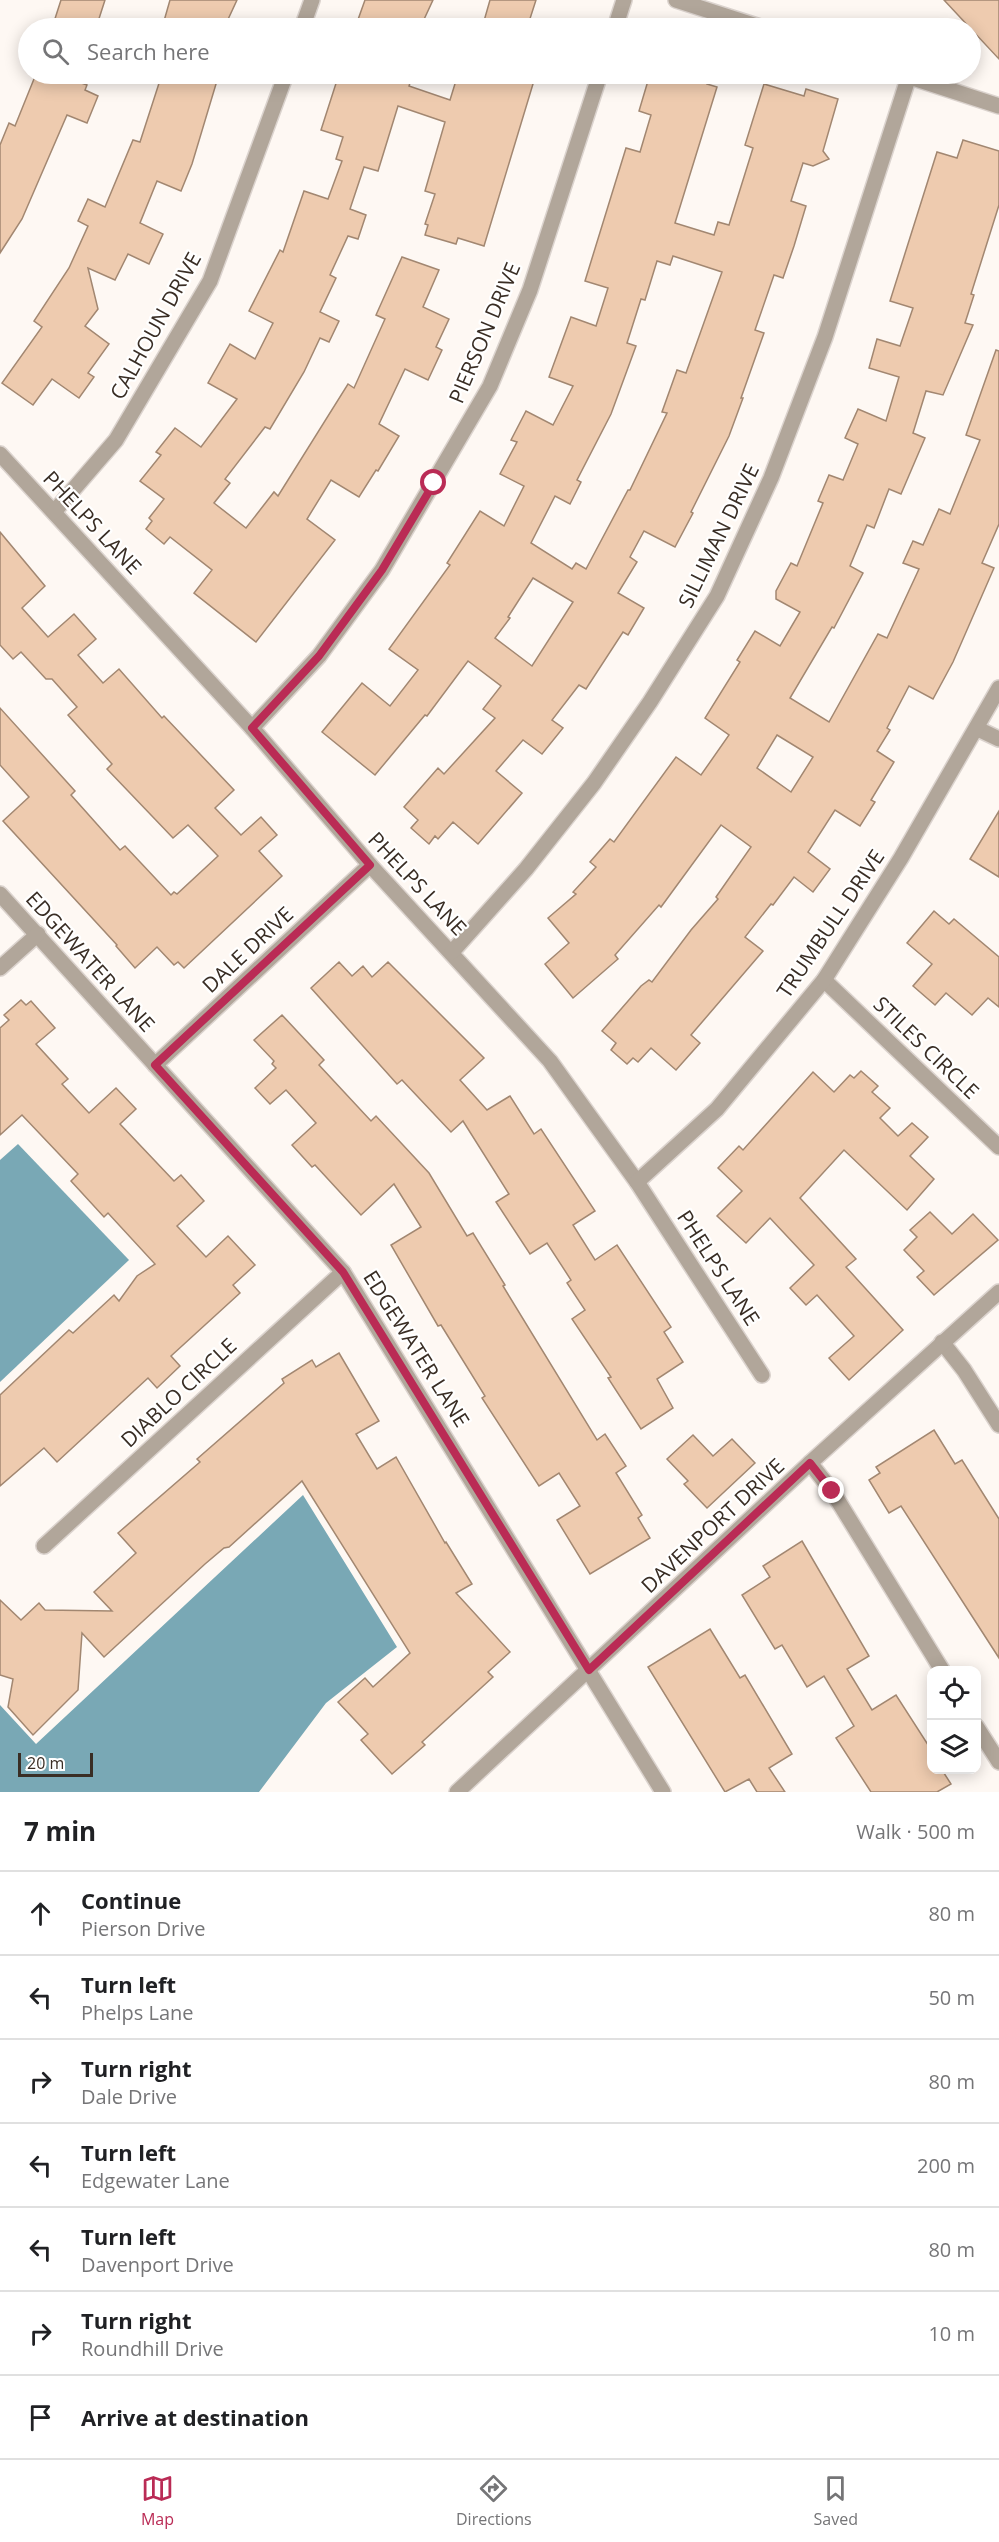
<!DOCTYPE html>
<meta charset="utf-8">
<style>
:root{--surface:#fff;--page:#f6f6f6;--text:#202124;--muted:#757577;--line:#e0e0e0;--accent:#ba2b55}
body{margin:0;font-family:"Open Sans",sans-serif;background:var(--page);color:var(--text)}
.controls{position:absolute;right:18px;bottom:18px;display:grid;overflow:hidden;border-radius:12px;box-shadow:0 3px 15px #0003}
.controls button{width:54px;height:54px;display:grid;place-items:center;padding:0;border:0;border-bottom:2px solid var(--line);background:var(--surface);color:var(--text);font:30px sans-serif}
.scale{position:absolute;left:18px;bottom:15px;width:75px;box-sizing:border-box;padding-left:6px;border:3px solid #392d24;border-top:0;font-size:16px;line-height:21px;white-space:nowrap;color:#392d24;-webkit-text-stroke:4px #fff;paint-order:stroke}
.stop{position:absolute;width:18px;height:18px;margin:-14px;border:4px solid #ba2b55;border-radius:50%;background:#fff}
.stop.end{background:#ba2b55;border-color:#fff;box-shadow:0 2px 6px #0008}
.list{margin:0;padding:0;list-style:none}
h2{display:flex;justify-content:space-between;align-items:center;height:78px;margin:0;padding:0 24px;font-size:26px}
h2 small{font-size:20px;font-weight:400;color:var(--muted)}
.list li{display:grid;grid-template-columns:39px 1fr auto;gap:18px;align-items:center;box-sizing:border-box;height:84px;padding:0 24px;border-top:2px solid var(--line)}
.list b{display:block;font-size:22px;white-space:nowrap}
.list p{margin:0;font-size:20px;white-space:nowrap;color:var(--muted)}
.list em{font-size:20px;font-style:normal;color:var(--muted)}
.icon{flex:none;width:33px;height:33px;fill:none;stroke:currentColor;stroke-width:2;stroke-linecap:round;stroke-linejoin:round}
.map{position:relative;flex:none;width:999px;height:1792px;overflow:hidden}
.search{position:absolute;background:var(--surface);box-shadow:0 3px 15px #0003;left:18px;right:18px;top:18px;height:66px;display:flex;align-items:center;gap:15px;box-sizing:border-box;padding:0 21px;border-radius:33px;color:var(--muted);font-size:22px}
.sheet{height:666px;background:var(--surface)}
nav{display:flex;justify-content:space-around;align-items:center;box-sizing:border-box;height:84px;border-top:2px solid var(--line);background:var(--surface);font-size:16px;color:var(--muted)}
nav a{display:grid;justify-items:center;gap:3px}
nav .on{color:var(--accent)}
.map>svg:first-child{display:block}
</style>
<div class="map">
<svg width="999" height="1792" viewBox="0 0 999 1792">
<rect width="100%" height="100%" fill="#fef8f3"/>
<g fill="#79a8b5">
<polygon points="18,1144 129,1260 0,1382 0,1160"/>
<polygon points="303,1495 397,1647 326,1703 259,1792 0,1792 0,1705 36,1744"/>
</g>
<g fill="#eecbaf" stroke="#a28771" stroke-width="1.5" fill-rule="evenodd">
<polygon points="61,0 105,0 96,28 52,28"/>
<polygon points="170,0 237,0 224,28 162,28"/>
<polygon points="365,0 433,0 420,28 355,28"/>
<polygon points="490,0 536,0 527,28 482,28"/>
<polygon points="944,0 999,0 999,59"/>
<polygon points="36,74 56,74 87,85 85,90 98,96 87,123 67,115 22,219 0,253 0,145 9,123 15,126"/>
<polygon points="162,74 219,74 192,164 181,191 157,181 140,223 163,234 149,264 128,254 115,280 88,268 98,309 85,326 109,344 88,373 94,377 79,398 52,379 33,405 2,383 42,327 34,321 69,268 88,226 78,221 88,199 105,207 133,140 140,142"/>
<polygon points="339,74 413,74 409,86 450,100 458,74 536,74 484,246 458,238 456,244 425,235 428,225 425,224 435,194 425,191 445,122 398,106 378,171 364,167 350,209 366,215 358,239 348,236 330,275 336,278 320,312 339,321 329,342 320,338 304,372 270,429 265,427 225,479 230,483 214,503 246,528 274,492 278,496 348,384 354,388 385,319 376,315 402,257 439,270 423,307 449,319 436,347 442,350 428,380 405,369 379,424 399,436 378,471 376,470 359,497 331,480 307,519 335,540 256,642 194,593 212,570 170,537 164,544 146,529 152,521 149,518 164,499 140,481 161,455 156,452 175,428 201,447 237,399 208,383 230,344 255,359 273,323 249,311 280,250 283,252 304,191 328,199 342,161 336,159 343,137 321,130"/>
<path d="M650,74L664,79L666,74H711L707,84L717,87L675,223L714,235L718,222L729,225L753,148L745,145L764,84L804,96L806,89L838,99L823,151L829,159L813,166L803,163L791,201L806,206L794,246L783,278L774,275L755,330L764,333L741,398H743L729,436L691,512L693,513L675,547L644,531L630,557L637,562L618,593L644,608L628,635L623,632L586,689L579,685L552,720L563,728L542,754L523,740L496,771L522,793L478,844L453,822L438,839L435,836L429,844L411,828L418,820L404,807L438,768L444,774L495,718L483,709L501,686L468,661L427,716L425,715L375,775L322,732L362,683L390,706L418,670L389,649L450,565L447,563L480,511L504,526L524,486L500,474L517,442L511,440L526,411L553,425L573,386L549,377L571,317L596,326L608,288L585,281L626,148L640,152L651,115L639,111ZM673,256L722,272L686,373L677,370L662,412L667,413L630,490H628L586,569L576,563L572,569L531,543L555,496L570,504L581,482L577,480L611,414L636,346L627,343L641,299L645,300L657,261L670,265ZM533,578L573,602L532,666L495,638L510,618L508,617Z"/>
<path d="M963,140L999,151V205L971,294L974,295L965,323L973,325L943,395L926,391L913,433L925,438L901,494L889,489L874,528L867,525L850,566L863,573L834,628L832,627L790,698L829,722L878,634L887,638L919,569L903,563L913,541L923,545L939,509L950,514L980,440L966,435L996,350L999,351V524L982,563L994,568L953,662L933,699L909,686L887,728L890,730L877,751L894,762L871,800L875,802L860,826L835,810L808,852L830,869L813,892L794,877L773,905L771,904L745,937L763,951L691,1035L700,1043L676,1070L651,1048L638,1062L633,1058L627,1064L611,1050L616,1043L602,1031L641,986L649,980L652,982L691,930L718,899L716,897L751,847L721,825L661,907L659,905L615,955L618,959L573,998L545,964L569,943L548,918L576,894L573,892L596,867L590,862L610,839L614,842L676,757L701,775L729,735L705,718L740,662L737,660L755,631L780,646L800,612L776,599V591L791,563L797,566L823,503L818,501L829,475L843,480L858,444L845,438L858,409L886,421L899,377L869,368L877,339L900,346L913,308L890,301L937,152L957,158ZM777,735L813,757L791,792L757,768Z"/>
<polygon points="0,532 45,586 22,608 48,637 74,614 96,639 78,655 103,683 119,669 162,718 164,716 234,790 215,808 241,835 261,817 277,835 259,851 282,876 184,968 178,962 174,965 157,947 135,968 116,946 117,945 3,821 29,797 0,765 0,708 75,791 71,795 120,850 125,846 171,895 174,892 177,894 218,856 188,825 173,838 107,769 112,764 68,715 77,707 52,679 46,679 21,652 13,659 0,645"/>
<polygon points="999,811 999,877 970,859"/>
<polygon points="934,911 949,924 954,919 999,957 999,1007 988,998 972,1015 946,993 935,1005 913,986 932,964 907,943"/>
<polygon points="339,962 352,976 363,966 372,977 388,962 484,1058 460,1080 487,1110 510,1096 534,1134 541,1129 595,1211 573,1225 595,1260 617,1245 671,1327 664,1332 683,1362 657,1379 673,1408 641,1429 608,1378 611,1377 572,1319 585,1310 567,1283 571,1280 547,1243 530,1254 496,1202 509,1194 463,1121 451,1132 402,1080 397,1084 311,988"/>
<polygon points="21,1000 26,1005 31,1001 55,1028 36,1044 68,1079 62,1084 89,1113 116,1088 136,1109 120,1124 174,1181 181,1175 204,1201 177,1226 206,1257 228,1236 255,1265 233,1285 240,1293 171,1356 180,1366 157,1388 148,1378 57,1462 44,1448 0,1486 0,1395 69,1330 73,1333 114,1295 119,1301 137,1276 155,1264 108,1213 104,1217 71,1181 78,1174 22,1115 0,1135 0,1028 9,1020 4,1015"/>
<polygon points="282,1015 324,1060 319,1065 371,1121 376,1116 429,1173 467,1236 473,1233 505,1285 503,1286 597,1440 605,1434 626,1466 616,1473 642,1515 638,1518 650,1538 590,1574 557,1520 580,1506 559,1473 539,1486 482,1398 485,1396 441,1325 438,1326 391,1245 421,1227 394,1184 361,1215 315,1165 312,1167 292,1145 316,1123 286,1090 270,1104 255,1088 276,1068 272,1064 274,1061 254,1040"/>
<polygon points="861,1071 878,1086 872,1092 890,1108 880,1118 898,1136 912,1123 928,1137 910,1156 934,1179 907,1210 844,1150 800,1198 856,1259 846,1267 903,1330 849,1380 829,1358 854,1336 817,1295 806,1305 790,1288 814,1265 770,1218 746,1243 717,1216 742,1191 718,1168 739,1146 743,1150 813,1072 834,1092 850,1075 854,1078"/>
<polygon points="930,1212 952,1234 973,1214 998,1240 934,1295 917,1277 924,1271 904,1250 917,1237 910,1230"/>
<polygon points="339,1353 379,1421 356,1434 377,1469 396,1457 445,1543 446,1542 472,1584 456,1593 510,1652 488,1672 493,1677 422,1742 425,1745 392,1774 361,1740 368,1734 338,1702 365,1678 373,1687 410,1653 302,1481 229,1547 224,1548 205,1564 104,1657 82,1633 78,1690 33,1735 8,1707 13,1679 0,1675 0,1600 21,1620 39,1603 45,1610 112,1611 94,1592 136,1553 118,1533 200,1462 197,1459 284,1383 282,1379 312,1360 316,1367"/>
<polygon points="934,1430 955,1464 962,1460 999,1519 999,1658 901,1506 889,1513 869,1480 880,1473 876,1467"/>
<polygon points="693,1435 713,1456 732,1439 755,1463 707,1508 684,1484 688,1481 667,1459"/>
<polygon points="802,1541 869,1656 847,1669 872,1710 896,1695 932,1751 932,1770 942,1770 951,1784 937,1792 871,1792 836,1738 854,1726 824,1676 807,1687 782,1645 775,1649 742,1595 770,1577 763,1566"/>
<polygon points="710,1629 740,1678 745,1675 792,1754 769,1768 785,1792 757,1792 749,1779 725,1792 648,1667"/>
</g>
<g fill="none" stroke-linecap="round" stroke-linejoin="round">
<g stroke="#dbd3ce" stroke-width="18">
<g id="minor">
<polyline points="676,0 763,28"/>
<polyline points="302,28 312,0"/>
<polyline points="615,28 624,0"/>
<polyline points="901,74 999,106"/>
<polyline points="0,454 252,728 370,865 550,1061 637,1182 762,1375"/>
<polyline points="54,512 116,440 210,281 286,74"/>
<polyline points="252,728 319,656 382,570 490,386 530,290 600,74"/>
<polyline points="978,729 999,739"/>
<polyline points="0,894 343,1272 663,1792"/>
<polyline points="452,952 526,869 594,783 650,702 717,596 771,478 825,337 909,76"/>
<polyline points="0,968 38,934"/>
<polyline points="824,980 999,1147"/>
<polyline points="155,1065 370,865"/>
<polyline points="637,1182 717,1109 824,980 901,858 999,688"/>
<polyline points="942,1342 964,1370 999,1425"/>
<polyline points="810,1463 832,1491 942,1670"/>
<polyline points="44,1546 343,1272"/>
<polyline points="976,1726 999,1762"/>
<polyline points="457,1792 810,1463 999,1292"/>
</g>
</g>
<use href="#minor" stroke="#b1a69a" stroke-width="15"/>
</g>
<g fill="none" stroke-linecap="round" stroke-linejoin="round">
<polyline stroke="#ba2b55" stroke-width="8" points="434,483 382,570 319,656 252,728 370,865 155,1065 343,1272 589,1670 810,1463 832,1491"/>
</g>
<g text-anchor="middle" stroke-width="4.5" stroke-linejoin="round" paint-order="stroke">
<g font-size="21" fill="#392d24" stroke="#fff">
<text transform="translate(156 326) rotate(-61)" y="7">CALHOUN DRIVE</text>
<text transform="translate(485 333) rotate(-67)" y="7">PIERSON DRIVE</text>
<text transform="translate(92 523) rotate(47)" y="7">PHELPS LANE</text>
<text transform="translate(719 536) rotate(-64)" y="7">SILLIMAN DRIVE</text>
<text transform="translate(417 884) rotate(47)" y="7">PHELPS LANE</text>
<text transform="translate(831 924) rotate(-56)" y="7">TRUMBULL DRIVE</text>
<text transform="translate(248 950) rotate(-43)" y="7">DALE DRIVE</text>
<text transform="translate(90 962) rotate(48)" y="7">EDGEWATER LANE</text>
<text transform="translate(926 1048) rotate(44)" y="7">STILES CIRCLE</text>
<text transform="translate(718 1268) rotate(57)" y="7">PHELPS LANE</text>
<text transform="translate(416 1349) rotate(58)" y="7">EDGEWATER LANE</text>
<text transform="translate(179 1393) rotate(-43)" y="7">DIABLO CIRCLE</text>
<text transform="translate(713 1526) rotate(-43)" y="7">DAVENPORT DRIVE</text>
</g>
</g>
</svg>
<div class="controls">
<button><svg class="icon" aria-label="locate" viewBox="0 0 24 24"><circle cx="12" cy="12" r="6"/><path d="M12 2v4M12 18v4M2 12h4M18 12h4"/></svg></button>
<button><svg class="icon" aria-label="layers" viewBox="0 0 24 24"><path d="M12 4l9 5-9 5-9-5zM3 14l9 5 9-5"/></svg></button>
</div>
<div class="scale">20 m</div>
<div class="stop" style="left:434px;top:483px"></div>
<div class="stop end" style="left:832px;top:1491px"></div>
<div class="search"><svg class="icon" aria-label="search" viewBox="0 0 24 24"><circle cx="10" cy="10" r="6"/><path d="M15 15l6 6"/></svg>Search here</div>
</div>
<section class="sheet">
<h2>7 min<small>Walk · 500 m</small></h2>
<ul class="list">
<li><svg class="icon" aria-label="ahead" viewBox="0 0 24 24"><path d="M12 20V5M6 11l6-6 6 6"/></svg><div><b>Continue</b><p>Pierson Drive</p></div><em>80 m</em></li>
<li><svg class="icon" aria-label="left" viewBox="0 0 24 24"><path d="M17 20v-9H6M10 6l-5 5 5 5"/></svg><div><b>Turn left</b><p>Phelps Lane</p></div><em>50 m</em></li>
<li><svg class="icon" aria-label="right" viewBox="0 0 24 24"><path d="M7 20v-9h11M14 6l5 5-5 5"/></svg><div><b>Turn right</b><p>Dale Drive</p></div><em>80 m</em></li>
<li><svg class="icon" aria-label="left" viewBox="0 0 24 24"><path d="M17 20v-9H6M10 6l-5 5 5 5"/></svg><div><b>Turn left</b><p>Edgewater Lane</p></div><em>200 m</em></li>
<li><svg class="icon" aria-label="left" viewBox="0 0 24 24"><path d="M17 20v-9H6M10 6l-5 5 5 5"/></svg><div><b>Turn left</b><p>Davenport Drive</p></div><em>80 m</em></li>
<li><svg class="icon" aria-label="right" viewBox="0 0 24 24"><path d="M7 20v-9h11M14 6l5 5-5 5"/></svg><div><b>Turn right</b><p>Roundhill Drive</p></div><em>10 m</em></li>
<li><svg class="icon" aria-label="arrive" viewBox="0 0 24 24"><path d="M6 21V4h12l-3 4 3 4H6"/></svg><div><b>Arrive at destination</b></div></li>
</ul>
</section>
<nav>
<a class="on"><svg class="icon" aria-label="map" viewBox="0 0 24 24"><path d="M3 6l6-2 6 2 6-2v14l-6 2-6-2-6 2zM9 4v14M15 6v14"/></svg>Map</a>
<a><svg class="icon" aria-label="directions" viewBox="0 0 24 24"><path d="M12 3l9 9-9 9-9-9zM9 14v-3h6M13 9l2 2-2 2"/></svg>Directions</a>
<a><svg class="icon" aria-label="saved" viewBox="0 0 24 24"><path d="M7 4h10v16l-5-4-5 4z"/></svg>Saved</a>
</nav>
